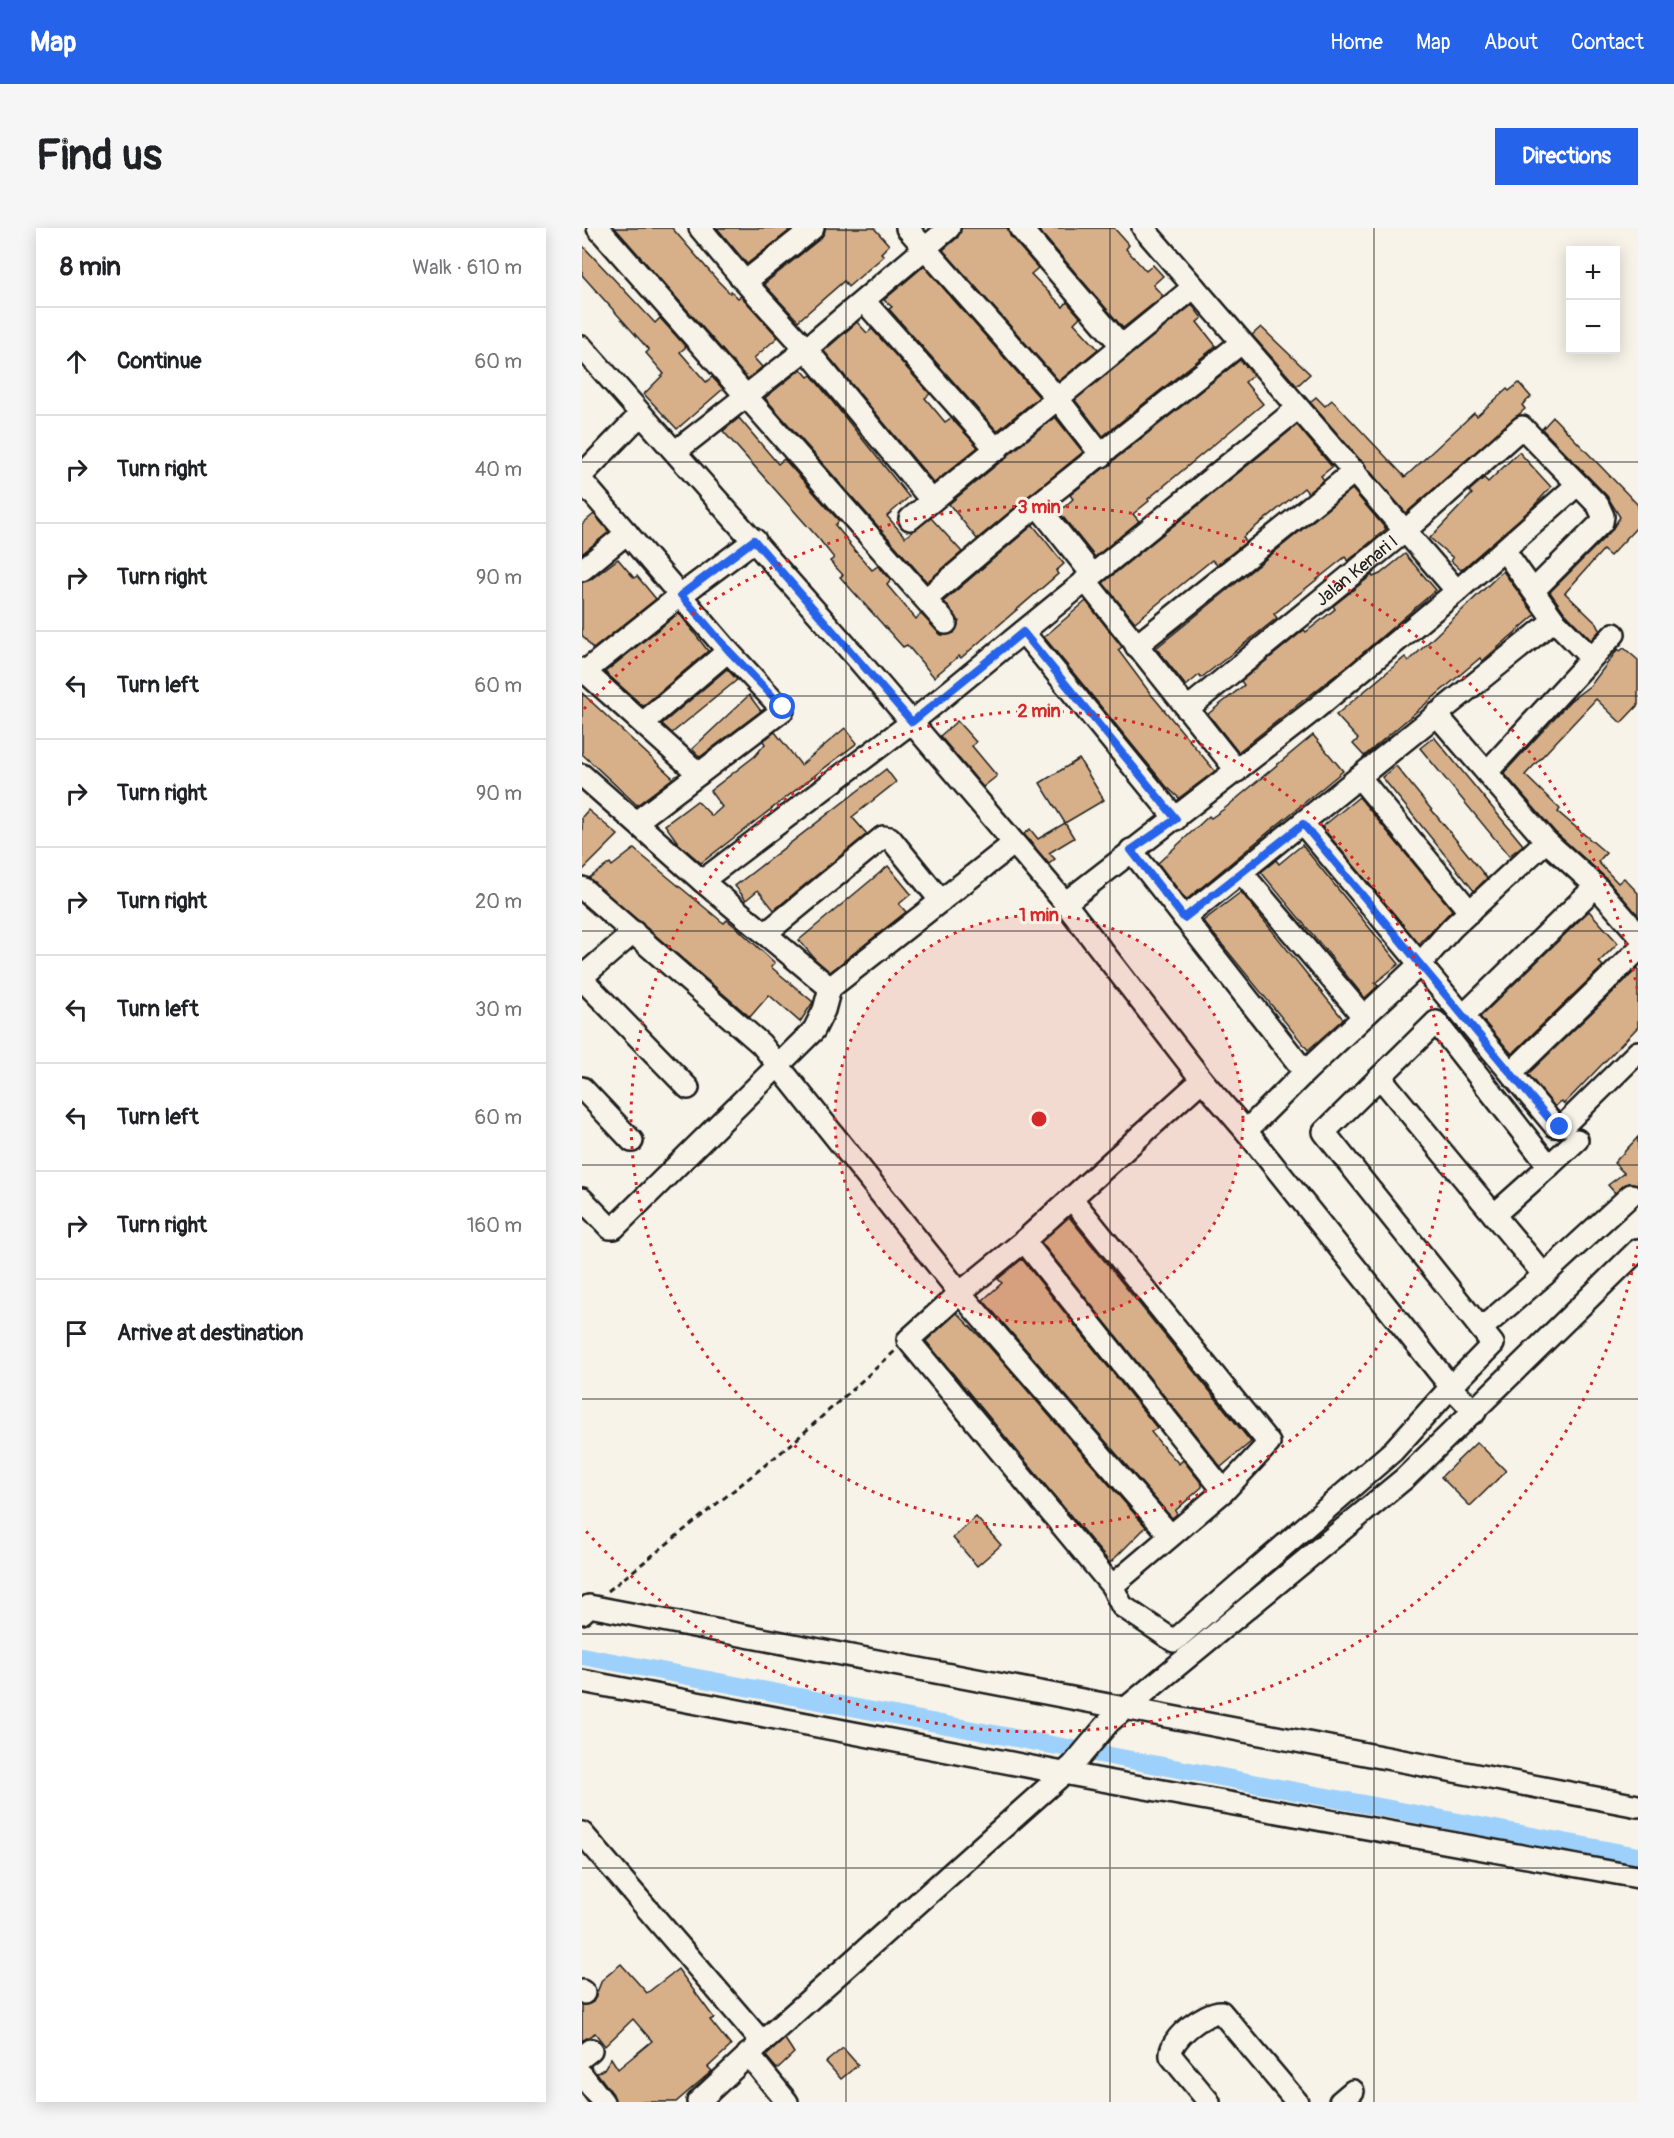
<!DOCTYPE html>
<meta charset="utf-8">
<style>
:root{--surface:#fff;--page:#f6f6f6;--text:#202124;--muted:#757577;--line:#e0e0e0;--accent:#2563eb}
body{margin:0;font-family:Pangolin,sans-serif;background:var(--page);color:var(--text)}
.controls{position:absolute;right:18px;top:18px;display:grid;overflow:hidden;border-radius:0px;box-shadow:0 3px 15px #0003}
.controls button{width:54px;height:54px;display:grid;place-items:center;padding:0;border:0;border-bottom:2px solid var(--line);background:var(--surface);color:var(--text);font:30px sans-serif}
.stop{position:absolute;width:18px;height:18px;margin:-14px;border:4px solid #2563eb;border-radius:50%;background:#fff}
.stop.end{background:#2563eb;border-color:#fff;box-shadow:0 2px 6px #0008}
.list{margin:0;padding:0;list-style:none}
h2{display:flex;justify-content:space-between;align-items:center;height:78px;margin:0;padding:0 24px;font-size:26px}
h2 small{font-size:20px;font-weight:400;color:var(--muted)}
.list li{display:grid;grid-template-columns:39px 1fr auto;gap:18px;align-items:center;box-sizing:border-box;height:108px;padding:0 24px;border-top:2px solid var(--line)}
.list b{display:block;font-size:22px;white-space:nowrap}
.list em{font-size:20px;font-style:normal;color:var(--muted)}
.icon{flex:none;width:33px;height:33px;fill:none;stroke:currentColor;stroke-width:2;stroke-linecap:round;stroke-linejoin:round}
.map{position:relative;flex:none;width:1056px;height:1874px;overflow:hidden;border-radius:0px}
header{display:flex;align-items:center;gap:36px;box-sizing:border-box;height:84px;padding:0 30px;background:var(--accent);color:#fff}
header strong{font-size:28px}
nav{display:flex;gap:33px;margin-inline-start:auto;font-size:21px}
.intro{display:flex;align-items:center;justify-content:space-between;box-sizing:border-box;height:144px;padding:0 36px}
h1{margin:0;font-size:42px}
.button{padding:15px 27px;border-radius:0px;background:var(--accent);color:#fff;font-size:21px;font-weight:700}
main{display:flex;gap:36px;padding:0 36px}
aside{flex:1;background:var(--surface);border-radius:0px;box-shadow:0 3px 15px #0003}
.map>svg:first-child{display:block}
</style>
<header>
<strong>Map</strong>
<nav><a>Home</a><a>Map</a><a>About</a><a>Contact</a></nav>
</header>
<div class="intro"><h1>Find us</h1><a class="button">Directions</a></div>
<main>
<aside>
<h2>8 min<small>Walk · 610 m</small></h2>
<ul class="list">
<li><svg class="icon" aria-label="ahead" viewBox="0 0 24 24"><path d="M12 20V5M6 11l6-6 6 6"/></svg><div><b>Continue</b></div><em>60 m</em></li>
<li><svg class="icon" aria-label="right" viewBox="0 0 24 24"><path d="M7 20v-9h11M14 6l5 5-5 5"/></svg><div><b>Turn right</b></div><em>40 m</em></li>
<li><svg class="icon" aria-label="right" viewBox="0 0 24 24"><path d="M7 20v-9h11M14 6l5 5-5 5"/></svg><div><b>Turn right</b></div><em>90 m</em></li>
<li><svg class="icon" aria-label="left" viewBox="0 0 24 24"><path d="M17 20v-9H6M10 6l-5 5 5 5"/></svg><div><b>Turn left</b></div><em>60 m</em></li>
<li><svg class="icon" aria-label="right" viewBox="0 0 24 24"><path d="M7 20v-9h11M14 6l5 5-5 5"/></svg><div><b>Turn right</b></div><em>90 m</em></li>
<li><svg class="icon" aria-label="right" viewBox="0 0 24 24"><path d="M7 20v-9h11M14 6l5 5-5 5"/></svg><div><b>Turn right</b></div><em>20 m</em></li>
<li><svg class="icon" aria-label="left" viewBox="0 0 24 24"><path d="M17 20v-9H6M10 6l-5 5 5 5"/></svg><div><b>Turn left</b></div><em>30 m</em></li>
<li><svg class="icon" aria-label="left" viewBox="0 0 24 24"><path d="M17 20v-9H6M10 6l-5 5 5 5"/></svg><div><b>Turn left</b></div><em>60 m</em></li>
<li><svg class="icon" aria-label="right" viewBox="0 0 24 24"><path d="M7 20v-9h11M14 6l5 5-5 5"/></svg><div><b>Turn right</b></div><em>160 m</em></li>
<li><svg class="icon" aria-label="arrive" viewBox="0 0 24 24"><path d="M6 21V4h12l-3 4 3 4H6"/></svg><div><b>Arrive at destination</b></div></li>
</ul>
</aside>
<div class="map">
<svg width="1056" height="1874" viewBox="0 0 1056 1874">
<rect width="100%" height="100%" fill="#f7f3e8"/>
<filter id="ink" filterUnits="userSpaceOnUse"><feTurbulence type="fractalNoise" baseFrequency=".0167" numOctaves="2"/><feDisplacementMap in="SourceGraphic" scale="12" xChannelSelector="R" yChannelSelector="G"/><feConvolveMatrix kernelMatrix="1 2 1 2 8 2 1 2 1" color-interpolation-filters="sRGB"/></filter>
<g filter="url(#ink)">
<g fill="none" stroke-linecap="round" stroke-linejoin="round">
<polyline stroke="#9dd1fb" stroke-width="18" points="0,1428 1056,1628"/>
</g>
<g fill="#d7b089" stroke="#1c1c1c" stroke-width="1.5">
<polygon points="33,0 90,0 136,53 148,65 149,63 156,70 159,68 196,109 172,130 180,139 166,151"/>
<polygon points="135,0 205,0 207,3 165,36"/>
<polygon points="243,0 292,0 307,17 299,25 302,28 266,59 262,53 216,93 182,56 239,10"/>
<polygon points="379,0 426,0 428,8 456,40 449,46 481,79 485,74 498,89 492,95 516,121 477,153 361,22 376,9"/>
<polygon points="455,0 532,0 547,17 544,21 564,43 571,37 581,48 571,57 581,68 541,100"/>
<polygon points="0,17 73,95 78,90 104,119 98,124 124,154 130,149 141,161 95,201 62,166 82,146 64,125 67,122 0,47"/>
<polygon points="342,38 457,169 415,203 307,81 310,79 302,72"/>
<polygon points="610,77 620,90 615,94 634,118 521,208 493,172"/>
<polygon points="275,94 285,105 290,101 348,166 343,170 363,194 369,190 396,219 352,255 242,123"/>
<polygon points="679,99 728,146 715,158 670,107"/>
<polygon points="658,132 672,147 663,154 681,176 566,271 567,273 551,286 557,293 513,329 477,284 491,271 488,267"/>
<polygon points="219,141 226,149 229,147 327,269 305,288 323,309 349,290 380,324 345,354 183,170"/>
<polygon points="937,155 949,169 940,177 943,181 824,285 728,174 734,169 743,178 750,172 823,249 892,185 895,188 925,161 927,163"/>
<polygon points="473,189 501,224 395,311 367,276"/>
<polygon points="971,189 1056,277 1056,298 1028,328 1021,322 983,365 1015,396 1018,402 1009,412 982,384 968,364 1029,303 1038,289 1025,268 960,201"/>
<polygon points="157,190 196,236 202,231 257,293 253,297 268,315 267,316 290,342 296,338 309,352 305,357 334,391 339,386 359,407 372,405 377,393 362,373 451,297 482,336 474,343 476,346 379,430 377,428 352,449 325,417 321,419 258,349 261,347 248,333 252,330 237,311 141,203"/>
<polygon points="715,197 750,239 739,248 742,252 726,265 722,260 661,309 664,314 635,337 630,332 553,394 521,355"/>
<polygon points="937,224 969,259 949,281 879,342 869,333 871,330 848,310 890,266 887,263 902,250 906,254"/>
<polygon points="770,261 804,301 766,333 763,329 692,386 695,390 619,450 617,447 604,458 574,420"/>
<polygon points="12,286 27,304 0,326 0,296"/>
<polygon points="823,326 854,362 769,435 656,524 626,486 662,457 659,453 722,402 724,404 753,381 751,378 790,347 791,349 798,346"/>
<polygon points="36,331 52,350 55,348 74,371 11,421 0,407 0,354 8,352"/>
<polygon points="921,343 953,387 904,430 901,433 898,430 782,528 771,516 776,511 754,487 823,429 827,433"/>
<polygon points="504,373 540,419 536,422 568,465 633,543 597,570 584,558 462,409"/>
<polygon points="97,385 126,423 61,478 23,444"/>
<polygon points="1042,420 1056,432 1056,477 1039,495 1014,471 943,547 978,581 976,584 1024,625 1016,634 1036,655 1042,650 1056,665 1056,687 1023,649 973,604 922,545 988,473 1009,457 1036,421 1038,423"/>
<polygon points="145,441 155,452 90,505 80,496"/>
<polygon points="0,465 91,550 55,577 0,526"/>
<polygon points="167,467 179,483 118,529 110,521"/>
<polygon points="375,493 394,514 390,518 415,548 401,559 358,508"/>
<polygon points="263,500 275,515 119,635 97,616 83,597 115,573 130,588 140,579 128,563 173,528 183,516 181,513 193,504 219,537"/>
<polygon points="731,507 761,543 604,672 576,635 627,588 629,590 642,581"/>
<polygon points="852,509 941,617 927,628 838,520"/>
<polygon points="497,531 522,572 483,595 458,555"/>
<polygon points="814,538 905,650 892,663 800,549"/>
<polygon points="304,541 314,554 270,589 285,606 192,682 176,662 164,672 153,658"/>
<polygon points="777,569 870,682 837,716 740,599"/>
<polygon points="6,582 36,607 0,643 0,589"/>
<polygon points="483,595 492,610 467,625 473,631 467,636 442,606 448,601 456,611"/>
<polygon points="720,617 817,736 793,755 796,758 783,770 679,644 694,632 697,636"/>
<polygon points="52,621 139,693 142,695 145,692 155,700 193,735 189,739 231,774 218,794 187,767 168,789 7,650 28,635 30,638"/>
<polygon points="306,638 329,666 317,676 324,684 248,744 233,731 217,712"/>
<polygon points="659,664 761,791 726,822 621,693"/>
<polygon points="1007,683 1036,715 1017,734 1021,738 930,826 898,789"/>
<polygon points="1056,740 1056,799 982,876 979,873 973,879 946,846"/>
<polygon points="1056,909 1056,957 1046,955 1033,965 1026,957 1042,945 1032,935"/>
<polygon points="487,989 669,1214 639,1239 459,1014"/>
<polygon points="440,1031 575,1200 569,1204 578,1215 597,1236 601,1232 620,1256 620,1259 593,1283 595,1286 590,1290 401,1072 420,1055 416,1051"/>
<polygon points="375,1085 404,1115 564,1299 528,1335 344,1113"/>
<polygon points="895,1214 924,1243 888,1278 859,1249"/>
<polygon points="394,1289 419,1317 395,1338 371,1310"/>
<polygon points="39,1736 65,1765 96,1741 132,1790 128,1792 149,1818 126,1839 130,1843 94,1874 33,1874 31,1866 15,1845 22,1841 29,1830 36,1841 70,1813 51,1791 23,1818 13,1805 0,1813 0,1777 11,1774 20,1752"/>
<polygon points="203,1811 212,1825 195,1841 184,1828"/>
<polygon points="261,1820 276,1837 259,1851 244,1834"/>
</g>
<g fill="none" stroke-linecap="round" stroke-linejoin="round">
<g stroke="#1c1c1c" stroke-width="26">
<g id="minor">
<polyline points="16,0 364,395"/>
<polyline points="118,0 163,54 224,121 350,273"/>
<polyline points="325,0 476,171 520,228"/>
<polyline points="438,0 539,117"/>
<polyline points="561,0 875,363"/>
<polyline points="163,54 231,0"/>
<polyline points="282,73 415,222"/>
<polyline points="0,119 274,429 479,670 620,852 664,903 869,1159 811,1223 592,1413 540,1378 530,1358"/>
<polyline points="94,223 224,121 367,0"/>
<polyline points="0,247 58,187"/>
<polyline points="0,253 146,423 201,482 54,594"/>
<polyline points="455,277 510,346"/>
<polyline points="328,291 612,59"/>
<polyline points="922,322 972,392 1009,430"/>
<polyline points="0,342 45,305"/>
<polyline points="503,352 655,543"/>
<polyline points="344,371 455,277 659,115"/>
<polyline points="441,404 594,591"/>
<polyline points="554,418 773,243"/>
<polyline points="0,441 117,546"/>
<polyline points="0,446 99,367 173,312"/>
<path id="s1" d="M605,481L823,303L940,199L1016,277L1021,288L1020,294L952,362"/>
<polyline points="854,486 964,613 1014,658 1056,706"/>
<polyline points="61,495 146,423"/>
<polyline points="905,544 1032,406"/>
<polyline points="0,547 120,653 248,760"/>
<polyline points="778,550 888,684"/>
<polyline points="721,596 973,898 982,897 1056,824"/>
<polyline points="549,622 723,844"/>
<polyline points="659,644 781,788"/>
<polyline points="120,653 330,494 716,180"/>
<polyline points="0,660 179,816 378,1065 588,1307"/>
<polyline points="483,675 732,482 875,363 995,257"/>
<polyline points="602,690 972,392"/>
<polyline points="183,706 301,609 308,610 359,673"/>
<polyline points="0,749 52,704"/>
<polyline points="0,751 106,860"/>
<polyline points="881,788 1014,658"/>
<polyline points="929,845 1056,722"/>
<polyline points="798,849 912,987 967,938 854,794 742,904 911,1116 869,1159 893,1184"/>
<polyline points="0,860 50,913"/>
<polyline points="664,903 723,844 837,737 870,700 964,613"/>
<polyline points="967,938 995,912"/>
<polyline points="489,970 687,1215 642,1263 530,1358 326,1112 378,1065 442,1013 620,852"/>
<polyline points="0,971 28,1000 32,1000 232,802 242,782 248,760 431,616"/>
<polyline points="442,1013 642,1263"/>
<polyline points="962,1047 1049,967"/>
<polyline points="899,1101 962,1047 912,987"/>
<polyline points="0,1385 7,1378 1056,1578"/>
<polyline points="0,1453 481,1545 1056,1649"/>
<polyline points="0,1605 180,1814"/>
<polyline points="0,1763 2,1765"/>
<polyline points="166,1826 205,1874"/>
<polyline points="0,1829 9,1822"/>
<polyline points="0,1847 21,1874"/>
<polyline points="116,1874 180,1814 491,1537 527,1494 823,1250 1056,1022"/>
<path d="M627,1874L589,1828C587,1810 623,1784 639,1784L715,1874"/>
<polyline points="758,1874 771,1863"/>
</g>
</g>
<polyline stroke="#1c1c1c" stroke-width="3" stroke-dasharray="6 4.5" stroke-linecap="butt" points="26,1363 207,1218 313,1123"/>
<use href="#minor" stroke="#f7f3e8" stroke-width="21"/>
</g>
</g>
<g fill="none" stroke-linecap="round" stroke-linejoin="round" filter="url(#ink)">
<polyline stroke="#2563eb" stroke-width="8" points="201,479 147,423 99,367 172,312 330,494 441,404 594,591 549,622 602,690 721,596 973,898 978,899"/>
</g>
<path fill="none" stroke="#1c1c1c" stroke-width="1.5" stroke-opacity="0.55" d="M264,0V1874M528,0V1874M792,0V1874M0,234H1056M0,468H1056M0,703H1056M0,937H1056M0,1171H1056M0,1406H1056M0,1640H1056"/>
<circle cx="457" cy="891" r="204" fill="#d62828" fill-opacity=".12"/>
<g fill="none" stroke="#d62828" stroke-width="3" stroke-dasharray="3 6">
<circle cx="457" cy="891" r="204"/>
<circle cx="457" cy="891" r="408"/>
<path d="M1056 1018A612 612 0 0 1 2 1301M2 481A612 612 0 0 1 1056 764"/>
</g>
<g text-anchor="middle" stroke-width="6" stroke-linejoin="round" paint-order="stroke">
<g font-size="18" fill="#1c1c1c" stroke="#f7f3e8">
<text dy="6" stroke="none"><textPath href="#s1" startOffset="219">Jalan Kenari I</textPath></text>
</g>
</g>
<circle cx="457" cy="891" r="9" fill="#d62828" stroke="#f7f3e8" stroke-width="3"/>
<g font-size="18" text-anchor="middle" font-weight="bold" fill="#d62828" stroke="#f7f3e8" stroke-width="6" stroke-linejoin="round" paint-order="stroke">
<text x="457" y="285">3 min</text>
<text x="457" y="489">2 min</text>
<text x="457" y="693">1 min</text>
</g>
</svg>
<div class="controls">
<button>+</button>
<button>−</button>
</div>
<div class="stop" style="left:201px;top:479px"></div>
<div class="stop end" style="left:978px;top:899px"></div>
</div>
</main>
